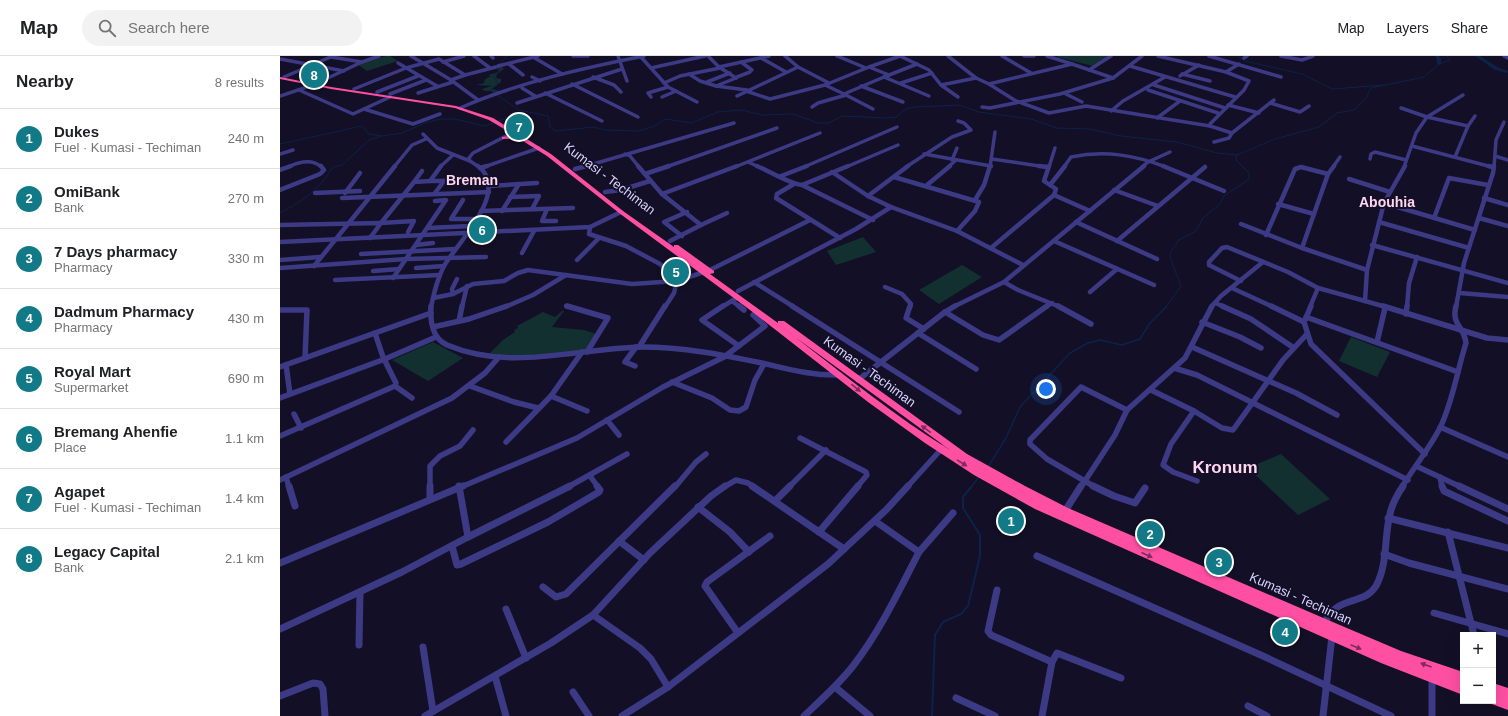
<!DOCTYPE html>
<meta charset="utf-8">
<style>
:root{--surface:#fff;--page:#f2f2f2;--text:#202124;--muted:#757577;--line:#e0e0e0;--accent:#127987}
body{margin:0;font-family:Helvetica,sans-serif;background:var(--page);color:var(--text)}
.controls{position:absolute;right:12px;bottom:12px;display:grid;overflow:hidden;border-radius:0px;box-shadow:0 4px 16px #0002}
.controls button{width:36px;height:36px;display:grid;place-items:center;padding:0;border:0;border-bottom:1px solid var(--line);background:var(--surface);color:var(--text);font:20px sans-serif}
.you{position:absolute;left:766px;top:333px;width:14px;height:14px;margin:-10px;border:3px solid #fff;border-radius:50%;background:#1a73e8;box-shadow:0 0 0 6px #1a73e833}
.badge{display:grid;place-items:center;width:26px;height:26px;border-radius:50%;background:var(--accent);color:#fff;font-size:13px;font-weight:700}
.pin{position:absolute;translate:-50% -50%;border:2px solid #fff;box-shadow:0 1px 4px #0006}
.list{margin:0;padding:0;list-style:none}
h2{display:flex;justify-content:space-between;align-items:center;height:52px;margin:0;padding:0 16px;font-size:17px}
h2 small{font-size:13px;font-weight:400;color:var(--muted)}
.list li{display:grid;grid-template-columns:26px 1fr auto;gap:12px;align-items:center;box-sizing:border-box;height:60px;padding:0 16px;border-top:1px solid var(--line)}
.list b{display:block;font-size:15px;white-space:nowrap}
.list p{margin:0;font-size:13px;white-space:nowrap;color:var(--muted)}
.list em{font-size:13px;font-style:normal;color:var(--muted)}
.icon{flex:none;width:22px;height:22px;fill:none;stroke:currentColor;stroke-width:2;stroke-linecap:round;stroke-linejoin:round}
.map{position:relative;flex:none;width:1228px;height:660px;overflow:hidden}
header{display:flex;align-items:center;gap:24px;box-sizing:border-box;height:56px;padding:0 20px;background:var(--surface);border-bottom:1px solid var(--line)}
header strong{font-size:19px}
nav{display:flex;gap:22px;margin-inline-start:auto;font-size:14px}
.search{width:280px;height:36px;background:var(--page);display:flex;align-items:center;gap:10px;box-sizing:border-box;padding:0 14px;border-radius:22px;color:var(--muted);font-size:15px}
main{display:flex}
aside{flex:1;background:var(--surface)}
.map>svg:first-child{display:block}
</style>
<header>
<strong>Map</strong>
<div class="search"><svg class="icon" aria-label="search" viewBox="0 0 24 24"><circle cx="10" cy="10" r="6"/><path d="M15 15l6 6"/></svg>Search here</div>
<nav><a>Map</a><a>Layers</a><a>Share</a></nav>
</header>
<main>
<aside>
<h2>Nearby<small>8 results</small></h2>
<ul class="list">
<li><span class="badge">1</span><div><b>Dukes</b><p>Fuel · Kumasi - Techiman</p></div><em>240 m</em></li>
<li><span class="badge">2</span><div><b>OmiBank</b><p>Bank</p></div><em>270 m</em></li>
<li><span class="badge">3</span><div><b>7 Days pharmacy</b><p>Pharmacy</p></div><em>330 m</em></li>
<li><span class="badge">4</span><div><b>Dadmum Pharmacy</b><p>Pharmacy</p></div><em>430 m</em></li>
<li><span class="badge">5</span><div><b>Royal Mart</b><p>Supermarket</p></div><em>690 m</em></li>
<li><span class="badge">6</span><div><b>Bremang Ahenfie</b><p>Place</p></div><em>1.1 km</em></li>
<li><span class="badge">7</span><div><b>Agapet</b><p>Fuel · Kumasi - Techiman</p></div><em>1.4 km</em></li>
<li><span class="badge">8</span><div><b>Legacy Capital</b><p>Bank</p></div><em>2.1 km</em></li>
</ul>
</aside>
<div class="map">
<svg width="1228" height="660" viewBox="0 0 1228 660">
<rect width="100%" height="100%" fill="#130f26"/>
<g fill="#12302f">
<polygon points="106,0 110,0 118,5 87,15 77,8"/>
<polygon points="778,0 829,0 813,10 777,1"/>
<polygon points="221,10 224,13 217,18 216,22 221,23 221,26 212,33 220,35 211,37 213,35 205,35 202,33 212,30 196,29 204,27 205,23 211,20 208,19 219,16 217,11"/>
<polygon points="583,181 596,196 556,209 547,195"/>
<polygon points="682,209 702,221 659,248 639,234"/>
<polygon points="282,255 284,255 272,271 304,274 316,278 306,295 239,300 209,298 223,284 235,276 234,274 238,272 237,270 263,256 275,261"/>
<polygon points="1071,281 1110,296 1097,321 1059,305"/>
<polygon points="153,286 183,302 148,325 112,304"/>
<polygon points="1001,398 1050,443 1018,459 968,412"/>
</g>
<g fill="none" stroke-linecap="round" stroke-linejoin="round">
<g stroke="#0c2248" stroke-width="1">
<polyline points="227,0 218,9 218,12 221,14 215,18 214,21 218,28 210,34 239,54 268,60 270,71 276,75 313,71 325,74 359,75 375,70 385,63 412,67 438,56 462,54 482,59 513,58 538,67 549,67 562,60 606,62 616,61 626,53 635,51 679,49 699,56 751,63 777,72 809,73 841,80 897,86 937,97 957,99 995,83 1039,71 1057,57 1074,54 1086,42 1091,32 1144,21 1159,8 1170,4 1167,0"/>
<polyline points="957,0 965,5 1022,18 1052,33 1104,29"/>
<polyline points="0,88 82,70 89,78 102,80 122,77 145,67 160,63 175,63 205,70 244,56"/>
<path d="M0,157C24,144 38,135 53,111L62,109L89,84L101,80"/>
<polyline points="886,251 901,230 891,204 890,198 894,191 899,184 916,175 923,162 940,148 944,140 969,123 969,117 956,104 957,99"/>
</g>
<g stroke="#0c2248" stroke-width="1.5">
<polyline points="708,411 726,382 740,351 790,297 808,287 820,284 842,289 860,283 870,267 887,250"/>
<polyline points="691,431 699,421"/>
</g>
<polyline stroke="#0c2248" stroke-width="2" points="652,660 655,579 663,566 681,558 688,550 700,500 700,479 683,452 683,441 692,430"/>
<g fill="#0c2248" fill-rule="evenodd">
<polygon points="1155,0 1159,0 1161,3 1161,9 1157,8 1157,3"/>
<polygon points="1195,0 1200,0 1219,12 1228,15 1228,17 1215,14"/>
</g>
<g stroke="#3d3a85" stroke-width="3.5">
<polyline points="131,0 171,24 198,44"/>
<polyline points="194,0 210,12"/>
<polyline points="211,0 213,2"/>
<polyline points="293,0 308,0"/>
<polyline points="338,0 347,25"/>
<polyline points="428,0 439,11 456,22"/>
<polyline points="505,0 518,11 549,27"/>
<polyline points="557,0 586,12"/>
<polyline points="620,0 649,14 661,29 696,22"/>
<polyline points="668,0 696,22 709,28 792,8 833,22 862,0"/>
<polyline points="722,0 751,17"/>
<polyline points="744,0 754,0"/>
<polyline points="767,0 792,8"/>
<polyline points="878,0 946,16 969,25 964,34 930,68 930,70 952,77"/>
<polyline points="929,0 1001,21"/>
<polyline points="1001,0 1022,4 1033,0"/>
<polyline points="1224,0 1228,2"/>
<polyline points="51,1 82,6 99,0"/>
<polyline points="253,1 282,18"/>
<polyline points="361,1 388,31 417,46"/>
<polyline points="481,2 506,16"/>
<polyline points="964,2 967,0"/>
<polyline points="0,3 64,15"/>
<polyline points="163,6 184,0"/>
<polyline points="461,6 472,14"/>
<polyline points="118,7 157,30"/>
<polyline points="229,8 243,19"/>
<polyline points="637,8 604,21 649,40"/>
<polyline points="218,10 258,0"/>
<polyline points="850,10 955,41"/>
<polyline points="439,11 489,0"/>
<polyline points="589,11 545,29 564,38 604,21"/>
<polyline points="371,12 425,0"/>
<polyline points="809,14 831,0"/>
<polyline points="946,16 959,8"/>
<polyline points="409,18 420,25 436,30"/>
<polyline points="902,18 930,25"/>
<polyline points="185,19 216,11"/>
<polyline points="609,19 589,11 620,0"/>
<polyline points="900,20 919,9"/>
<polyline points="4,21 53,0"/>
<polyline points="252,21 260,25"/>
<polyline points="313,21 334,29 341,36"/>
<polyline points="457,21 470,16"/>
<polyline points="456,22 436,30 467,34"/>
<polyline points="427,26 450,17"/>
<polyline points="384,27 400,20 440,12"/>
<polyline points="621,27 652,17"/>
<polyline points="292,28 358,61"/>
<polyline points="709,28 736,45 769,57 806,50 930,70"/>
<polyline points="661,29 678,41"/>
<polyline points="874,29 945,52"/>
<polyline points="581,30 623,46"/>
<polyline points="242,32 255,40"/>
<polyline points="74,33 126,12 159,3 185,19 171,24"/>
<polyline points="19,34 73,58 110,41"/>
<polyline points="868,34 938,57"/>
<polyline points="466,35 490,43 545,29"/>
<polyline points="97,36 138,20"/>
<polyline points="138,37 173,26"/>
<polyline points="265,37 322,65"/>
<polyline points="784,37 802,46"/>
<polyline points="110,38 146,24"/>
<polyline points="564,38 593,53"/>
<polyline points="0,40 33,29 82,6"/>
<polyline points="457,40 518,11"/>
<polyline points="371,41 368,37 388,31"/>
<polyline points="382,41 396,35"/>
<polyline points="237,47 342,13"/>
<polyline points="990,47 1020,56 1029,50"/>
<polyline points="948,49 979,57"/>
<polyline points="532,51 538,47 566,39"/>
<polyline points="702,51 710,52 780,38 833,22"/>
<path d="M180,52C237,27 303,12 364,0"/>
<polyline points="1121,52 1147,61 1188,70"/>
<polyline points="84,53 133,68 160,58"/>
<polyline points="831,55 843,45 885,21"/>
<polyline points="877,62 900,45"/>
<polyline points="143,78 157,92 190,105"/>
<polyline points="934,86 949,82 952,77 994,44"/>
<polyline points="1132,90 1212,111"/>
<polyline points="0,98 13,94"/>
<polyline points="345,98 350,100 359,111"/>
<polyline points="644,98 711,110"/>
<polyline points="1215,100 1228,104"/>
<polyline points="1175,101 1188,70 1195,60"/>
<polyline points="712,103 766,111"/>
<polyline points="1090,103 1091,98 1095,96 1126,104"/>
<polyline points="672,104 677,92"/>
<polyline points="468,106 479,111"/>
<path d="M8,111C19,106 32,102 41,111"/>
<polyline points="114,111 132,89 146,83"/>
<polyline points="160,111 173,99"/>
<polyline points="199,111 190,105 189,102 193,97 238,74"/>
<polyline points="204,111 259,92"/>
<polyline points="303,111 454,67"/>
<polyline points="386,111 497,72"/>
<polyline points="455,111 540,77"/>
<polyline points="524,111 617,71"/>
<polyline points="566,111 618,89"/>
<polyline points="626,111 672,81 691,74 684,67 678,65"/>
<polyline points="668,111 675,105"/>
<polyline points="710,111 715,76"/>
<polyline points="769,111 775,92"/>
<path d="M784,111L791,101C825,94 854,99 886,111"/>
<polyline points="862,111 868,106 890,96"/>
<polyline points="1053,111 1060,101"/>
<polyline points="1124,111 1136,77 1147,61 1183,39"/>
<polyline points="1214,111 1216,84 1224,66"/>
</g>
<g stroke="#3d3a85" stroke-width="4.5">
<polyline points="161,110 150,125 164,125"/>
<polyline points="358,110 382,138 421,169 390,185"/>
<path d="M477,110C489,115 510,128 522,129L568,110"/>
<polyline points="709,110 711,110"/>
<polyline points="759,110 768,111"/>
<polyline points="883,110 944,135"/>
<polyline points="1054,110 1048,118 1022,192 1087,214"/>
<polyline points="1208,110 1213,111"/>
<polyline points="200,112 207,110"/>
<polyline points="295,113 307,110"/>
<polyline points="0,114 11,110"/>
<polyline points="552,116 588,140 611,151 677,175 743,209"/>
<polyline points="365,118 389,110"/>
<polyline points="501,120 527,110"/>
<polyline points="614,121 699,146 695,155 677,175"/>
<polyline points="1069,123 1110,136"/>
<polyline points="134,126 142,115"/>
<polyline points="514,128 497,138 496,142 560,182"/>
<polyline points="522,129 593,164"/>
<polyline points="647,129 670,110"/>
<polyline points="770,129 785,110"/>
<polyline points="210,130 257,127"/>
<polyline points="0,134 40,118 44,114 41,110"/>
<polyline points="834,134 878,150"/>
<polyline points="325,136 341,134 370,125"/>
<polyline points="35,137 80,135"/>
<polyline points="65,137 80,117"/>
<polyline points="155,137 164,125"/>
<polyline points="382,138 457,110"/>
<polyline points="774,139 810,155"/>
<polyline points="588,140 628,110"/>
<polyline points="230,141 259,140 252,153"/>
<polyline points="62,142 209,136"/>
<polyline points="1204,142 1228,149"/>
<polyline points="183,144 171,163 195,163"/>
<polyline points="695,144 704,129 710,110"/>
<polyline points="1104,147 1195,174"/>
<polyline points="998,148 1034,158"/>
<polyline points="267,153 262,165 276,165"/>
<polyline points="201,155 293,152"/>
<polyline points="222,155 239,128"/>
<polyline points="1154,162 1169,122 1208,129"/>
<polyline points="1199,162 1228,170"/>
<polyline points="796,166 877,203"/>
<polyline points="1099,166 1189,192"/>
<polyline points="961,168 1022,192"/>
<polyline points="0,169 101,167 90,182"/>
<polyline points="421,169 447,157"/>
<polyline points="310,171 309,178 346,190 380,208 397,225 394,237 385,251"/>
<polyline points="148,172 191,170"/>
<polyline points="128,176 134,165 101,167 134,126 150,125"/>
<polyline points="986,179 1015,113 1021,111 1048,118"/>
<polyline points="402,180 384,166 407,156"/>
<polyline points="774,185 874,229"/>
<polyline points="837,185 925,111"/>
<polyline points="0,186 310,171 341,156"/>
<polyline points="136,189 153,187"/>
<polyline points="1092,189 1228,227"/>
<polyline points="711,192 774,139 776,133 764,125 769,110"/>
<polyline points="242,197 254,175"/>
<polyline points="81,198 175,193"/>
<polyline points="0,204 40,201"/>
<polyline points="297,204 319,182"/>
<polyline points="34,210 115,110"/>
<polyline points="0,212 126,203 206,201"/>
<polyline points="136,212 164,210"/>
<polyline points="93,215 119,213"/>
<polyline points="113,222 166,144 155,145"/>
<polyline points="55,224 160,219"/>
<polyline points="961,225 929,209 929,206 942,192 947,191 1008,216 1038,232 1085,245"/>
<polyline points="474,226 514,251"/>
<polyline points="724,226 738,234 780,251"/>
<polyline points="605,231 622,238 631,248 630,251"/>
<polyline points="952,232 993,251"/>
<polyline points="458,235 576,173 611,151"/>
<polyline points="810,236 837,213"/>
<polyline points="1180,237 1228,241"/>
<polyline points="173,238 172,233 177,223"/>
<polyline points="153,242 173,238 193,228 224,225 238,217 248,214 352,228 397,225 430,214 530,164"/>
<polyline points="452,245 460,251"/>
<polyline points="935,247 945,251"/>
<polyline points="286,250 291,251"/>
<path d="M151,251C154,237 157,223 164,210C178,186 231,135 198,110"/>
<polyline points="182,251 187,230"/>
<polyline points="225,251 253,239 286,219"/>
<polyline points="442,251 458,241"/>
<polyline points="673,251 724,226 864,110"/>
<polyline points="766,251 772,247"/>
<polyline points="931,251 941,240 983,206"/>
<polyline points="1030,251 1038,232"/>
<polyline points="1106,251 1085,245 1087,214 1104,147 1125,110"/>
<polyline points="1127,251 1129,227 1137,201"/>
<polyline points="1176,251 1184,207 1213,117 1214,110"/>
</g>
<g stroke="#3d3a85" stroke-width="5.5">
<path d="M151,250C150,266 152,282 167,289C231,316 297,292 362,291C403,291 443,299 482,307C508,313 533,320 560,319"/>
<polyline points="287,250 328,262 307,296"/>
<polyline points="443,250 422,264 459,290"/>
<polyline points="459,250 464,254"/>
<polyline points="512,250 679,356"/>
<polyline points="630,250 626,262 644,273"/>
<polyline points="778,250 811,268"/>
<polyline points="942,250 971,263 1014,292"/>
<polyline points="991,250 1024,266 1031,288 1145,398"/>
<polyline points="1103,250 1207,282 1228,284"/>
<polyline points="0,254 27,254 25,302"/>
<polyline points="665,256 703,279 719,284 767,250"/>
<polyline points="1126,258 1127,250"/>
<polyline points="1026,261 1178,316"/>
<polyline points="1025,264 1031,250"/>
<polyline points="179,265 182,250"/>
<polyline points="922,266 960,281 981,292"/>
<polyline points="153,271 189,263 227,250"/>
<polyline points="95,277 103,301 116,327 115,330"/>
<polyline points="638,277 696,313"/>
<polyline points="1097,286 1105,252"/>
<polyline points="359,291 385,250"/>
<polyline points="912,291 1016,337 1057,359"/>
<polyline points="6,309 10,338"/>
<polyline points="355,310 345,306 356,291"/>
<polyline points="0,311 151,257"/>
<polyline points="894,312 917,319 1128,424"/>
<polyline points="578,324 665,256 675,250"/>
<polyline points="392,326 432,342 450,354 459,355 466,351 475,324 484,308"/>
<polyline points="115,330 132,342"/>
<polyline points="190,330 234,346 258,352"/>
<polyline points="871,334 914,355 942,372 953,374 1003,304 1027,278"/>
<polyline points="271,340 307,355"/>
<polyline points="0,342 105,303 156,281"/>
<polyline points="914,355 891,388 883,409 893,416 917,425"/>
<polyline points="14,358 21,372"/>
<polyline points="327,364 339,379"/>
<polyline points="1160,371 1228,401"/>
<polyline points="0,380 115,330"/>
<polyline points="520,382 586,416 587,419 577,431"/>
<polyline points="226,386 271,340 302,296"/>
<polyline points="1136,410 1181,431"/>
<polyline points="310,420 318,431"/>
<polyline points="6,421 9,431"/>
<polyline points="1160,421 1162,431"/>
<polyline points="0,424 172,342 205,317 219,301"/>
<polyline points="150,431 150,410 160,400 180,390 193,374"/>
<polyline points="181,431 297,382 383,331 444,301 485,270 473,259"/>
<polyline points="288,431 347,398"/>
<polyline points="395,431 416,406 426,398"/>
<polyline points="444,431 456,424 468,427 474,431"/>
<polyline points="509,431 546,394"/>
<polyline points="627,431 666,388"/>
<polyline points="801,431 835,379 847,354 905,302 932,250"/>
<polyline points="815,431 767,403 750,388 750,384 801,331 847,354"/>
<path d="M1122,431C1134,411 1149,393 1160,372C1173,345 1177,315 1186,287C1184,270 1171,269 1176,250"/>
</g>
<g stroke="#3d3a85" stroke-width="7">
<polyline points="9,430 15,450"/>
<polyline points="150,430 150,443"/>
<polyline points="472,430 564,493"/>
<polyline points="813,430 834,440 855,447 865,432"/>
<polyline points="1162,430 1164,435 1228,465"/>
<polyline points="1179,430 1228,453"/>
<polyline points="495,445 510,430"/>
<polyline points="418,451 450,476 469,496"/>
<polyline points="785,455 801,430"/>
<polyline points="1108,462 1228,492"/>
<polyline points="539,476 578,430"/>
<polyline points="1168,476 1194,579"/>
<polyline points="188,481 290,430"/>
<polyline points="339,485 364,504"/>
<polyline points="172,490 177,509 181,508 268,466 319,436 320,434 317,430"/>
<polyline points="639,496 673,457"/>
<polyline points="1104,498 1129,507 1228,533"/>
<polyline points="757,500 983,600 1111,660"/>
<polyline points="0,507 183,430"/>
<polyline points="263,531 276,541 286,538 395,430"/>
<polyline points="717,534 708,575 711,579 772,606"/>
<polyline points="226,553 246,602"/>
<polyline points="1154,557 1228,578"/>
<polyline points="313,559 360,592 371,603 388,631"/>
<path d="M1044,568C1058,537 1083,551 1096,530C1108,508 1104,481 1110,458C1112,448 1117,439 1123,430"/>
<polyline points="0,573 122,516 188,481 179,430"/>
<polyline points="458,577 425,530 427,526 490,480"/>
<polyline points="79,589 80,536"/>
<polyline points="143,591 153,655"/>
<polyline points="215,620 226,660"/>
<polyline points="1152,622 1152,660"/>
<polyline points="555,631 590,660"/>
<polyline points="293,636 309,660"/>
<polyline points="0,640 33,627 40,628 43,633 45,660"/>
<polyline points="676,642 715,660"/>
<polyline points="968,650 987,660"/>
<polyline points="145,660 271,587 313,559 370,497 431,440 445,430"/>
<polyline points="342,660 388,631 548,508 606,454 628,430"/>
<path d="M524,660C541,644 559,628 573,610C600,575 619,535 639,496L595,465"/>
<polyline points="762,660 772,606 777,597 841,622"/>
<polyline points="1043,660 1052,580"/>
</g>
<g fill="#ff4fa3" fill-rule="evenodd">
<path d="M0,21L51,31L176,50L213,62L271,98L343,155L394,191V189H398L434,215V217L430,218L498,267V265H504L687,398L745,430L788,452L1048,564L1121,595L1183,616V639L1101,607L755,453L694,419L645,387L588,346L470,254L339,157L267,100L238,82L222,83V81L234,79L209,64L175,52L51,33L0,23ZM515,281L670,394C616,361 566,320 515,281Z"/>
<polygon points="1213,627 1228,632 1228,654 1209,647 1208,645 1213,645"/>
</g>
</g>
<defs><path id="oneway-solid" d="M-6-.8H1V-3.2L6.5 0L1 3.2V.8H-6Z"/></defs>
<g fill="#7d2c5e">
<use href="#oneway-solid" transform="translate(576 332) rotate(39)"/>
<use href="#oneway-solid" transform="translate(646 373) rotate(-144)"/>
<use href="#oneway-solid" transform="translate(682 407) rotate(32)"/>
<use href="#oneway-solid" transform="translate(867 499) rotate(24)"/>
<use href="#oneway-solid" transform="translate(1076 591) rotate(23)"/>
<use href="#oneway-solid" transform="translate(1146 609) rotate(-160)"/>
</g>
<g text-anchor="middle" stroke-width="4" stroke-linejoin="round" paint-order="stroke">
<g font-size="13" fill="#d9d4ff" stroke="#130f26">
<text transform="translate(330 122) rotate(37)" y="5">Kumasi - Techiman</text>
<text transform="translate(590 315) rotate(36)" y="5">Kumasi - Techiman</text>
<text transform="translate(1021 542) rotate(24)" y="5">Kumasi - Techiman</text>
</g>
<g font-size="14" font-weight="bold" fill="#ffd6f0" stroke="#130f26">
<text x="192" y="129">Breman</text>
<text x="1107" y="151">Abouhia</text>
</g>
<g font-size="17" font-weight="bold" fill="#ffd6f0" stroke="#130f26">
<text x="945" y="417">Kronum</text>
</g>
</g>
</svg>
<div class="controls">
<button>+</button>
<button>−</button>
</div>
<div class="you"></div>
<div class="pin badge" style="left:731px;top:465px">1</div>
<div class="pin badge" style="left:870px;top:478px">2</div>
<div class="pin badge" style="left:939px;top:506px">3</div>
<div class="pin badge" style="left:1005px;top:576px">4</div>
<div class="pin badge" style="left:396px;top:216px">5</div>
<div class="pin badge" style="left:202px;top:174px">6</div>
<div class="pin badge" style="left:239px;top:71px">7</div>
<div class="pin badge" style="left:34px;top:19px">8</div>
</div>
</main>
